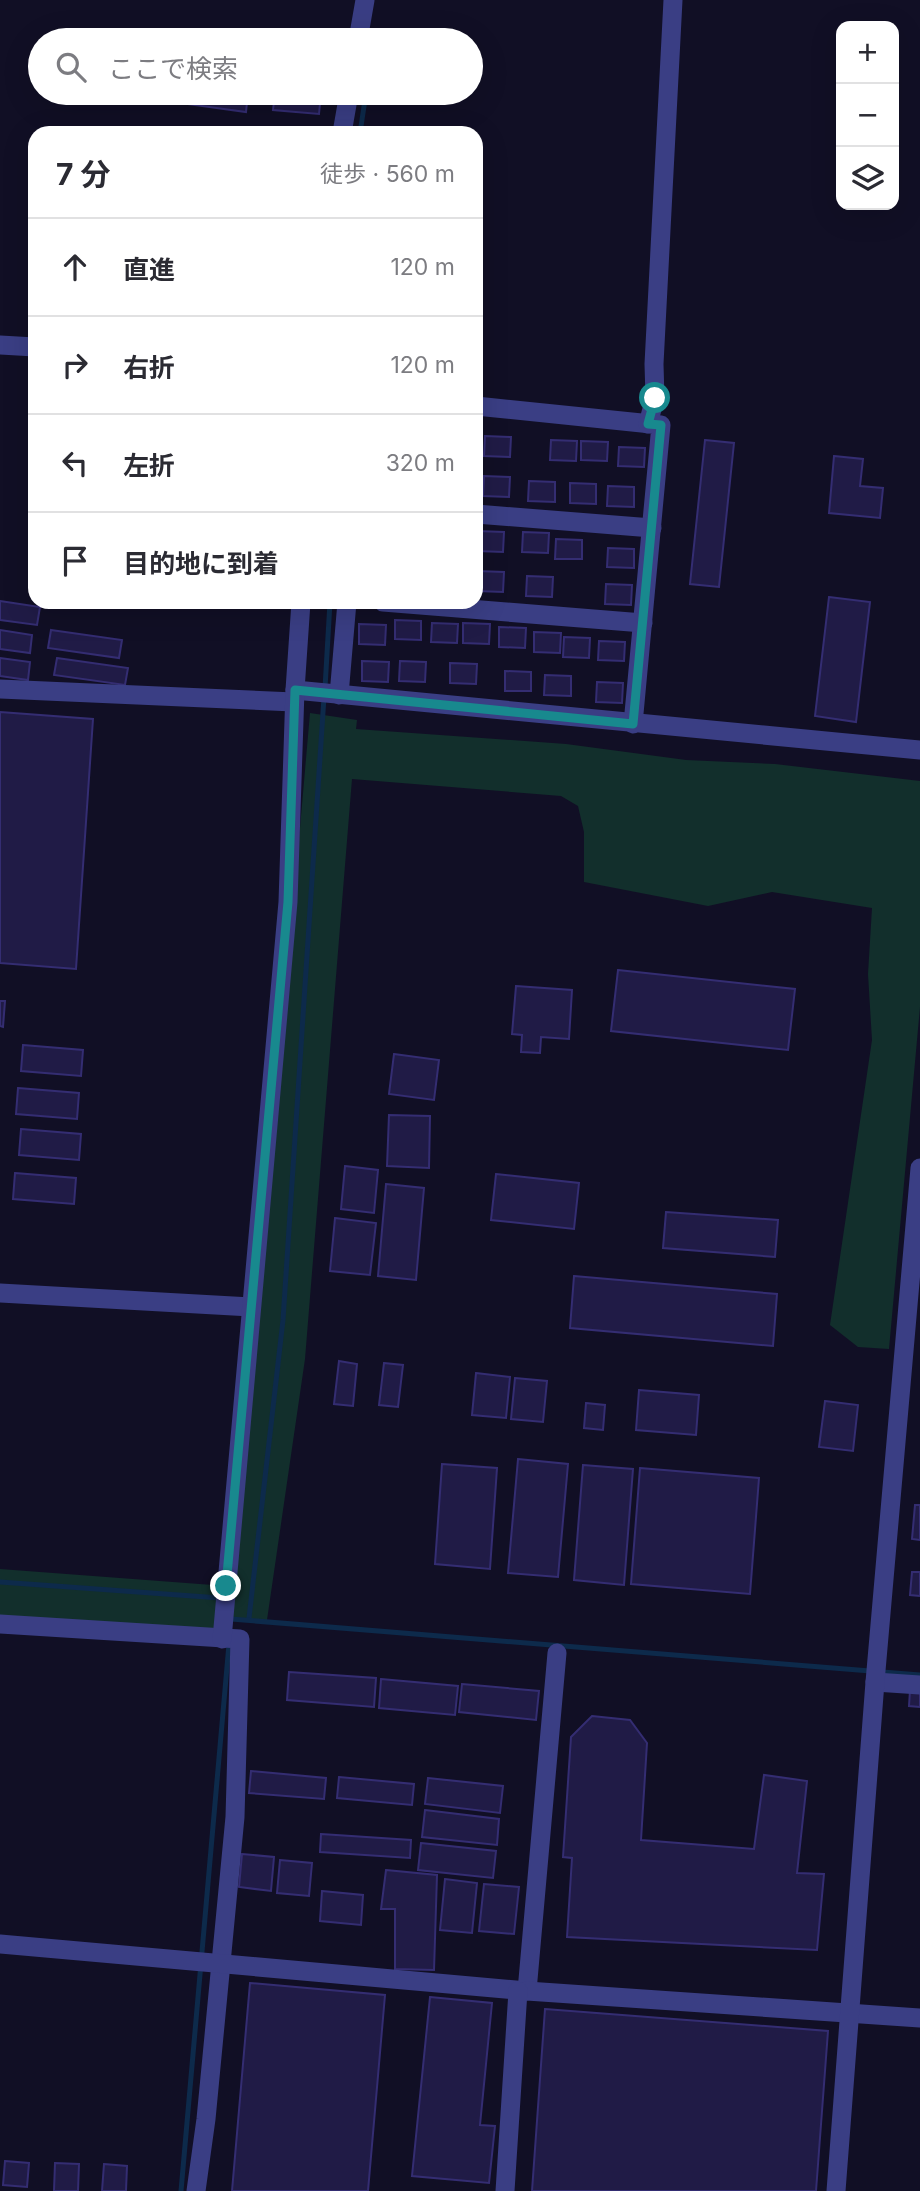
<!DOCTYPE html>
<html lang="ja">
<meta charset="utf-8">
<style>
:root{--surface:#fff;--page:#f2f2f3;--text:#2b2b33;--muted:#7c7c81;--line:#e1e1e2}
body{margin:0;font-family:Inter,"Noto Sans JP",sans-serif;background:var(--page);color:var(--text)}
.controls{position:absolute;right:21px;top:21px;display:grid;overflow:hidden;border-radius:14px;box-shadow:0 7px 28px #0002}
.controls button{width:63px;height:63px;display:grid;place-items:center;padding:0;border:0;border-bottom:2px solid var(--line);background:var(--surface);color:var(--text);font:35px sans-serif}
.stop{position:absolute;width:21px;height:21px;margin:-16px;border:5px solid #18898e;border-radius:50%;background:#fff}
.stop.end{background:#18898e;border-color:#fff;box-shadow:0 2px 7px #0008}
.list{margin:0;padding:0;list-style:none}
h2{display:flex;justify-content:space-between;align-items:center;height:91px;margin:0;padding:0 28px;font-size:30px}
h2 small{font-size:23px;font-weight:400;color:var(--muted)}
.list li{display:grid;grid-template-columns:46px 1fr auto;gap:21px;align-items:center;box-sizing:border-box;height:98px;padding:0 28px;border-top:2px solid var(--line)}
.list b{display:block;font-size:26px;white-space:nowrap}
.list em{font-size:23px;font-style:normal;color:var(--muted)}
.icon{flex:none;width:38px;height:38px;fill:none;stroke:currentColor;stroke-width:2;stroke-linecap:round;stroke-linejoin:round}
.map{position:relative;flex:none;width:920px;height:2191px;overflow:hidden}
.search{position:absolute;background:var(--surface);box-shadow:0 7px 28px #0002;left:28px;top:28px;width:455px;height:77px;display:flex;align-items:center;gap:18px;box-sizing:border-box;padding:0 24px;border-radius:38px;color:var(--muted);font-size:26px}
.panel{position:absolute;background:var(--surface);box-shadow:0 7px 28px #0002;left:28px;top:126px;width:455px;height:483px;border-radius:21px}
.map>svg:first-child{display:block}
</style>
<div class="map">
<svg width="920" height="2191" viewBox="0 0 920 2191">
<rect width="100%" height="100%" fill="#110f25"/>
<g fill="#122f2c">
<polygon points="310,713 357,720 356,729 566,744 686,760 775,764 920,781 920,1007 889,1349 858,1347 830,1325 872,1040 868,974 872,908 772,892 708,906 584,882 584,832 578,806 561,796 352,779 305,1359 267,1620 231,1619"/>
<polygon points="0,1569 226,1586 222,1633 0,1624"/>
</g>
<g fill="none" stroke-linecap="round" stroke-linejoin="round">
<g stroke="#0d2a4b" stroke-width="5">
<polyline points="360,133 366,93"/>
<polyline points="325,688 330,602"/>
<polyline points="0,1582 220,1598"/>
<polyline points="249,1618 283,1320 324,697"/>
<polyline points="231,1619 920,1675"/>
<polyline points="181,2191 229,1644"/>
</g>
</g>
<g fill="#201b46" stroke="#342d72" stroke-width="2">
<polygon points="188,93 248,93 246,112 187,104"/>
<polygon points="275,93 321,93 319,114 273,110"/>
<polygon points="312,128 328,129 328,133 312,133"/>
<polygon points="485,436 511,437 510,457 484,456"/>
<polygon points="551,440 577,441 576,461 550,460"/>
<polygon points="705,440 734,443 719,587 690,584"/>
<polygon points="581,441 608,442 607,461 581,460"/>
<polygon points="619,447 645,448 644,467 618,466"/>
<polygon points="834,456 863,459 860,486 883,488 880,518 829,513"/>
<polygon points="484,476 510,477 509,497 483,496"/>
<polygon points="529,481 555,482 555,502 528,501"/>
<polygon points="570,483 596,484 596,504 570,503"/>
<polygon points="608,486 634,487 634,507 607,506"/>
<polygon points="477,531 504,532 503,552 477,551"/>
<polygon points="523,532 549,533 548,553 522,552"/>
<polygon points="556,539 582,540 582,559 555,559"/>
<polygon points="608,548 634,549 634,568 607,567"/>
<polygon points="477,571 504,572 503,592 477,591"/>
<polygon points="527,576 553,577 552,597 526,596"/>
<polygon points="606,584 632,585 631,605 605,604"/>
<polygon points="829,597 870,602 856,722 815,716"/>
<polygon points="0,601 40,607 37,625 0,620"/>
<polygon points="395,620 421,621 421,640 395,639"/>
<polygon points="432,623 458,624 457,643 431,642"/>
<polygon points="463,623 490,624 489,644 463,643"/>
<polygon points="359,624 386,625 385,645 359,644"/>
<polygon points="499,627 526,628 525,648 499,647"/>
<polygon points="0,630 32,635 30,653 0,649"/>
<polygon points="51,630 122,640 119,658 48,648"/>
<polygon points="534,632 561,633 560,653 534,652"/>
<polygon points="564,637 590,638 589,658 563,657"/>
<polygon points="599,641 625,642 624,661 598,660"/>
<polygon points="0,658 30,662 28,680 0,676"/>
<polygon points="57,658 128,668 125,685 54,675"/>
<polygon points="362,661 389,662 388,682 362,681"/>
<polygon points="400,661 426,662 425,682 399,681"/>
<polygon points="450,663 477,664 476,684 450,683"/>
<polygon points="505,671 531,672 531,691 505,691"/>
<polygon points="545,675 571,676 571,696 544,695"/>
<polygon points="597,682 623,683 622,703 596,702"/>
<polygon points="0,712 93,719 76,969 0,963"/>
<polygon points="618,970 795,989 788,1050 611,1031"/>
<polygon points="516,986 572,990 569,1039 541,1037 540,1053 521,1052 522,1035 512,1034"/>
<polygon points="0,1001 5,1001 3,1027 0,1026"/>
<polygon points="23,1045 83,1050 81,1076 21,1071"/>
<polygon points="394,1054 439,1060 434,1100 389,1094"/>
<polygon points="18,1088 79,1093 77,1119 16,1114"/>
<polygon points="389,1115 430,1116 429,1168 387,1166"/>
<polygon points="21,1129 81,1134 79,1160 19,1155"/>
<polygon points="345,1166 378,1170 374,1213 341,1209"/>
<polygon points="15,1173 76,1178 74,1204 13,1199"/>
<polygon points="496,1174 579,1183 574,1229 491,1220"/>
<polygon points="386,1184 424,1188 416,1280 378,1276"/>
<polygon points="666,1212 778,1220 775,1257 663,1248"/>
<polygon points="335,1218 376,1223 370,1275 330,1271"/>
<polygon points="574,1276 777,1294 773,1346 570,1328"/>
<polygon points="339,1361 357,1364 353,1406 334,1404"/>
<polygon points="384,1363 403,1365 398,1407 379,1405"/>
<polygon points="476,1373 510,1377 506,1418 472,1415"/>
<polygon points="515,1378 547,1381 543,1422 511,1419"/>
<polygon points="639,1390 699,1395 696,1435 636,1430"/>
<polygon points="825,1401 858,1405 853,1451 819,1447"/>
<polygon points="586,1403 605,1405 603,1430 584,1428"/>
<polygon points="518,1459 568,1464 558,1577 508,1573"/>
<polygon points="442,1464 497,1468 490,1569 435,1564"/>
<polygon points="583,1465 633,1469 624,1585 574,1580"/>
<polygon points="640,1468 759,1478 750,1594 631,1584"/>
<polygon points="915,1505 920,1505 920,1540 912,1539"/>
<polygon points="912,1572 920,1572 920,1596 910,1595"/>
<polygon points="289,1672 376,1678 374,1707 287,1700"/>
<polygon points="381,1679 458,1686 455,1715 379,1708"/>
<polygon points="462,1684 539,1691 536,1720 459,1712"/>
<polygon points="910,1690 920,1691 920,1707 909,1706"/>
<polygon points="592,1716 630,1720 647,1743 641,1840 754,1849 764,1775 807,1781 797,1873 824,1874 817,1950 567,1937 572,1858 563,1857 571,1737"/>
<polygon points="251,1771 326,1778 324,1799 249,1793"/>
<polygon points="339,1777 414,1784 412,1805 337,1798"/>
<polygon points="428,1778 503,1786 500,1813 425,1804"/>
<polygon points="425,1810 499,1819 497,1845 422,1837"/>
<polygon points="321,1834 411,1840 410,1858 320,1852"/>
<polygon points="421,1843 496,1851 493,1878 418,1870"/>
<polygon points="242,1854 274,1857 271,1891 239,1887"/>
<polygon points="280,1860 312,1863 309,1896 277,1893"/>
<polygon points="386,1870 437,1875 434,1970 395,1969 395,1909 381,1909"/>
<polygon points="445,1879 477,1883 472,1933 440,1930"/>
<polygon points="484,1884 519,1887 514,1934 479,1931"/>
<polygon points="322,1891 363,1895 361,1925 320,1921"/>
<polygon points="250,1983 385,1995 368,2191 232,2191"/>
<polygon points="430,1997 492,2003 480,2125 495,2126 489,2183 412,2176"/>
<polygon points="545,2009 828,2031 816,2191 532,2191"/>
<polygon points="5,2161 29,2163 27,2187 3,2185"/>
<polygon points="55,2163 79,2164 78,2191 54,2191"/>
<polygon points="104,2164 127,2166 126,2191 102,2191"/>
</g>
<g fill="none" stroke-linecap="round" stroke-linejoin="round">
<g stroke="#3a3e84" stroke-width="19">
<polyline points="358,40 365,0"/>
<polyline points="342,133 349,93"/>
<polyline points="0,345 35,347"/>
<polyline points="476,406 661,425 633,724"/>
<polyline points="648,424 655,398 654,364 673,0"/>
<polyline points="476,514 652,528"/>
<polyline points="383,602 643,623"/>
<polyline points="0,689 294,702"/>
<polyline points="295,690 920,750"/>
<polyline points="339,695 347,602"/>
<polyline points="0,1293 251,1307"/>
<polyline points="0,1624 240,1639 235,1817 206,2119 196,2191"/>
<polyline points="222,1639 288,902 295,690 301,602"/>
<polyline points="875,1682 920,1685"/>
<polyline points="0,1944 527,1991 557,1653"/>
<polyline points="527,1991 920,2018"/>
<polyline points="505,2191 518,1991"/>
<polyline points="836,2191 875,1682 920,1168"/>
</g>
</g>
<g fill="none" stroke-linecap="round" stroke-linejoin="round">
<polyline stroke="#18898e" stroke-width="9" points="226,1586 288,902 295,690 633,724 661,425 648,424 655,398"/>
</g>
</svg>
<div class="controls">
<button>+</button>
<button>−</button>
<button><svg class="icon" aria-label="layers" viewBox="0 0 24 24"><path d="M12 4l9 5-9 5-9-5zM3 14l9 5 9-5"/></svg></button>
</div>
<div class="stop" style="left:655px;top:398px"></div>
<div class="stop end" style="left:226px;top:1586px"></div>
<div class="search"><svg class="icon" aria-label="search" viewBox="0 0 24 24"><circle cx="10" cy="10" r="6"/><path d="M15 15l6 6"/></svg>ここで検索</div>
<section class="panel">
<h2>7 分<small>徒歩 · 560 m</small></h2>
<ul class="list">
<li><svg class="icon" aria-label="ahead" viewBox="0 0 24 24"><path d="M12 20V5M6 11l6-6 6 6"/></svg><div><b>直進</b></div><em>120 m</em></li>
<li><svg class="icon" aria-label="right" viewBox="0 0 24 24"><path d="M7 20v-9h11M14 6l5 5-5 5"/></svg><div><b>右折</b></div><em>120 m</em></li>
<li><svg class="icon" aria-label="left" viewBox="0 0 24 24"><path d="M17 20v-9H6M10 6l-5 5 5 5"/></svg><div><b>左折</b></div><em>320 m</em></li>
<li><svg class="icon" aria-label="arrive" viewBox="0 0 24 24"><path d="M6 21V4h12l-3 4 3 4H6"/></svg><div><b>目的地に到着</b></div></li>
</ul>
</section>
</div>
